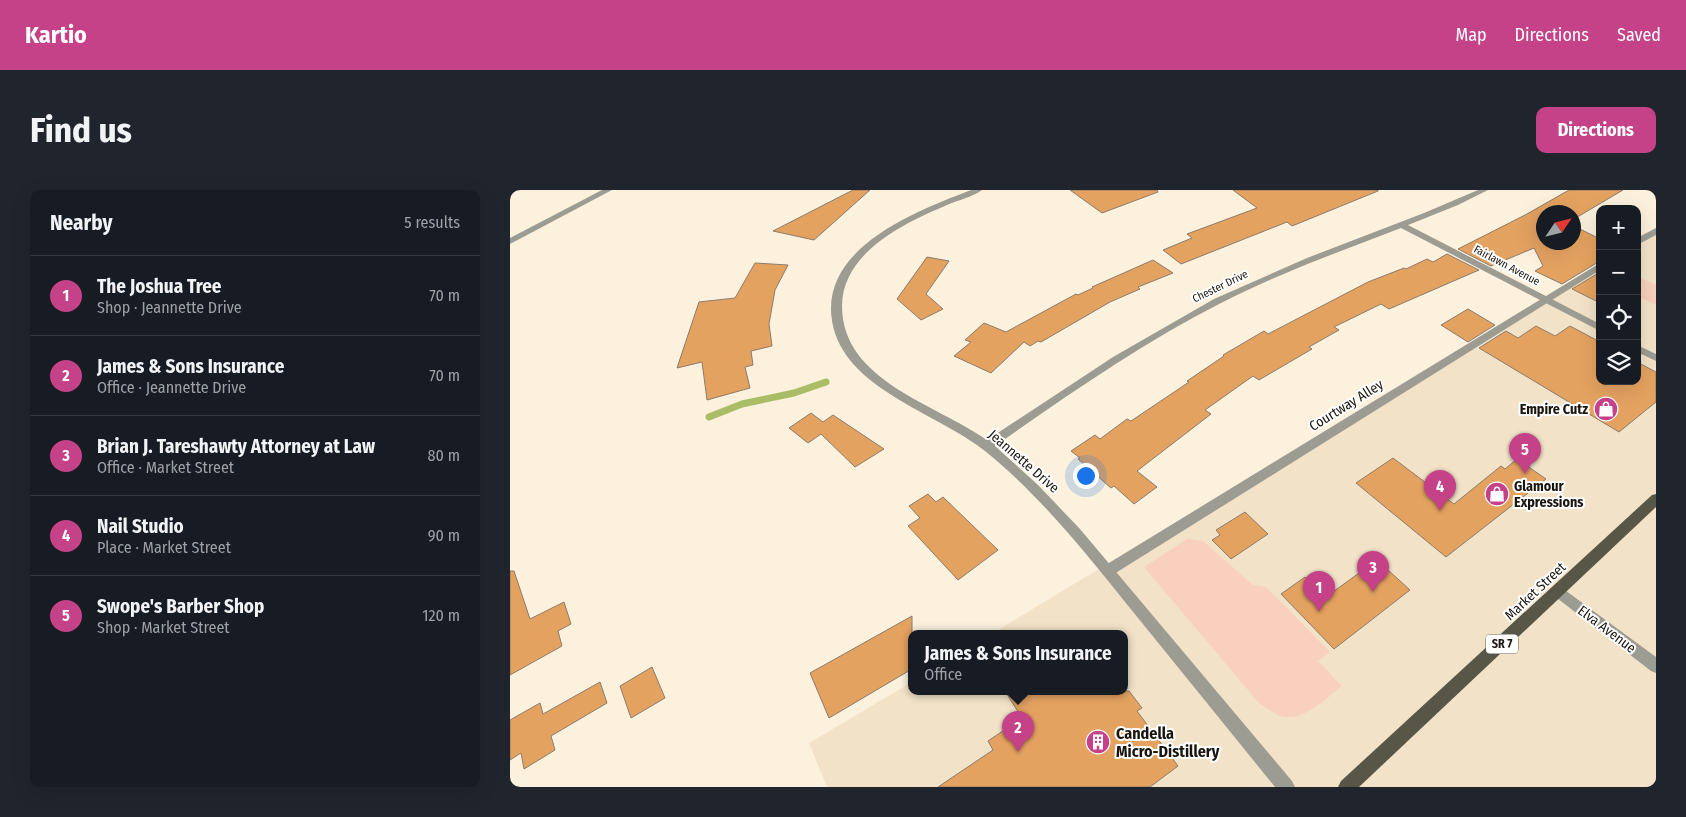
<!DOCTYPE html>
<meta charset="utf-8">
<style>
:root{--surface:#171b24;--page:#20242c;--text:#f1f3f6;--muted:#9ea1a6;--line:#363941;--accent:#c54289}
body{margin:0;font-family:"Fira Sans Condensed",sans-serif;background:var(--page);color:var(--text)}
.controls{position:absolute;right:15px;top:15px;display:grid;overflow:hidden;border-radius:10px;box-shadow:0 5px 20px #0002}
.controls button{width:45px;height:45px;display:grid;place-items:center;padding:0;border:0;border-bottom:1px solid var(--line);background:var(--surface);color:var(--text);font:25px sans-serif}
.compass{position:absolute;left:1026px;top:15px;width:45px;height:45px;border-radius:50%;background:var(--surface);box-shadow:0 5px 20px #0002;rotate:55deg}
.you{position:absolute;left:575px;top:285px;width:18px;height:18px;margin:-12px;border:4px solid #fff;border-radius:50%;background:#1a73e8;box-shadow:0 0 0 8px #1a73e833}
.badge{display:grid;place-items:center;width:32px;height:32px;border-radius:50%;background:var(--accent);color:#fff;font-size:16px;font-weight:700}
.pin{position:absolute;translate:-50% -41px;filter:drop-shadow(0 1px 2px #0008)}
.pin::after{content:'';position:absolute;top:26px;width:18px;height:15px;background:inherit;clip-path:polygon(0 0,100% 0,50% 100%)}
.popup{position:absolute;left:398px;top:440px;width:220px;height:65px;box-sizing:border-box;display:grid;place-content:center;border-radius:10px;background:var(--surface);filter:drop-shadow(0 1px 4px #0005);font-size:16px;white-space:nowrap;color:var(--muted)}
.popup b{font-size:19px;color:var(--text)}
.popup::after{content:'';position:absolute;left:50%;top:100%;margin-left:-10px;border:10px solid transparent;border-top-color:var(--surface)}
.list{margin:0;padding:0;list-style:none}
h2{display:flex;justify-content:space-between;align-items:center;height:65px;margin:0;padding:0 20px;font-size:21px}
h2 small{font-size:16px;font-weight:400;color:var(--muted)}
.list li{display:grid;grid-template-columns:32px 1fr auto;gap:15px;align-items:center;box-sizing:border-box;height:80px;padding:0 20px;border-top:1px solid var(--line)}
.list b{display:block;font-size:19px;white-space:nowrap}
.list p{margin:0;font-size:16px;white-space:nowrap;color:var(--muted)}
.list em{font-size:16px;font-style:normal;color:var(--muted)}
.icon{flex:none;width:28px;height:28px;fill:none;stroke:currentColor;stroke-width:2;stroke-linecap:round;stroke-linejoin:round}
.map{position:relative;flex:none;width:1146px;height:597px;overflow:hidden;border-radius:10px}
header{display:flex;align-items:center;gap:30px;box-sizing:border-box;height:70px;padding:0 25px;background:var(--accent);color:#fff}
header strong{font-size:24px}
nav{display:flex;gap:28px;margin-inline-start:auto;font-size:18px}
.intro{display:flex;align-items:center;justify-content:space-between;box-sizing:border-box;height:120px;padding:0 30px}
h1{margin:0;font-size:35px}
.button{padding:12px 22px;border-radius:10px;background:var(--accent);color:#fff;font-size:18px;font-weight:700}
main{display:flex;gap:30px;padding:0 30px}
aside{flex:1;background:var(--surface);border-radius:10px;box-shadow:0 5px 20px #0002}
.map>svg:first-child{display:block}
</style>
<header>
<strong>Kartio</strong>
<nav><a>Map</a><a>Directions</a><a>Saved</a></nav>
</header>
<div class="intro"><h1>Find us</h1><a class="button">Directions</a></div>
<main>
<aside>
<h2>Nearby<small>5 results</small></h2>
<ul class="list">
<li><span class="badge">1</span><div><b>The Joshua Tree</b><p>Shop · Jeannette Drive</p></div><em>70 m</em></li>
<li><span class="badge">2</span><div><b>James &amp; Sons Insurance</b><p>Office · Jeannette Drive</p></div><em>70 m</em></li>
<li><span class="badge">3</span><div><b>Brian J. Tareshawty Attorney at Law</b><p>Office · Market Street</p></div><em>80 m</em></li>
<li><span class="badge">4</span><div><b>Nail Studio</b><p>Place · Market Street</p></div><em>90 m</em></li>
<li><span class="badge">5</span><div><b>Swope's Barber Shop</b><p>Shop · Market Street</p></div><em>120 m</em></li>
</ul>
</aside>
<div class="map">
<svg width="1146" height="597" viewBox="0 0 1146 597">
<rect width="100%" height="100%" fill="#fcf1dd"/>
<polygon fill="#f2e3c8" points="1146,41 1146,597 317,597 299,553 402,492 402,501 614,501 614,443 483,443 1090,76 1090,191 1127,191 1127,52"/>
<g fill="#f8d0bd">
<polygon points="1127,86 1146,95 1146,115 1127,106"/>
<path d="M677,349L693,351L743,395L756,397L820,462L808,471L832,496C815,509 793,533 770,526C763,523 756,517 749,513L634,377Z"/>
</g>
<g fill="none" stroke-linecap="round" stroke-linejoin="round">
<polyline stroke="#aabd66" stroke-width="7" points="199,227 232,214 284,203 316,192"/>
</g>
<g fill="#e4a260" stroke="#8c7c6d">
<polygon points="343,0 360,0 304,50 263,41"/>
<polygon points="560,0 647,0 648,2 592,23"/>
<polygon points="723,0 868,0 868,1 782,36 777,32 671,74 653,60 682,48 677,44 747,18"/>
<polygon points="1059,0 1113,0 1064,29 1064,22 1034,22 1034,52 1064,52 1064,36 1090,49 1090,71 1052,94 1025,81 1033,76 1024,58 981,76 948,59 1017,24"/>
<polygon points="937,64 969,80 879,119 871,114 824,137 829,140 799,157 802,159 749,190 743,186 695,220 701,224 627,281 647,297 624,314 604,296 601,298 568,269 570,268 561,261 585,245 590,249 617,229 621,231 679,192 677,191 714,166 713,165 754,141 758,144 858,92 894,78 896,79 917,69 923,72"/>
<polygon points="417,67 439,71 416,104 433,119 411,130 387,109"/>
<polygon points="643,70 663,83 628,97 630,99 600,112 531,152 528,151 520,156 514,152 481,183 444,166 461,152 455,150 474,133 496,142 566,104 568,105 583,98 582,97"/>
<polygon points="245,73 278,75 265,100 259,134 262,156 241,161 243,175 235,177 240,198 197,210 192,172 167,178 189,112 225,108"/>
<polygon points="1090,82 1090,113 1062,99"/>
<polygon points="958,119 985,135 958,152 931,135"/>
<polygon points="1026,136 1045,146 1060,136 1090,152 1090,191 1127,191 1127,172 1146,182 1146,212 1109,242 969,158 996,141 1008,148"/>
<polygon points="301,223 313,232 323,225 374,259 345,277 311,244 298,253 279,238"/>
<polygon points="883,268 944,314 991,276 995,279 1007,269 1036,289 936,367 846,293"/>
<polygon points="418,304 426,312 433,307 488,360 448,390 398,336 410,328 399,316"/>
<polygon points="735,322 758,344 721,369 702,350 710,345 706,340"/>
<polygon points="867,370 900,400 824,459 771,404 795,387 816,407"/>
<polygon points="0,381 4,381 20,429 54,412 61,434 48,441 52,456 0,485"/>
<polygon points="402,426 402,479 319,528 300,483"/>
<polygon points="142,477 155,508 121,528 110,496"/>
<polygon points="90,492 97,513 41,546 45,560 14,579 11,563 0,570 0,530 30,513 33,524"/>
<polygon points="495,501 619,501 632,518 627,521 668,576 640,597 428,597 483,560 478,551 512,528"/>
</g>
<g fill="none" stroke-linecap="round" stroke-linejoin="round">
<g fill="#9d9c93" fill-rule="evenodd">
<polygon points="1146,38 1146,45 1127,55 1127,48"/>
<polygon points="1090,73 1090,80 604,384 599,386 594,384 592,380 594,376"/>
</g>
<g fill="#9d9c93" fill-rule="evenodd">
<polygon points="92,0 102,0 0,54 0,48"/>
<path d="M461,0H472C463,7 448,10 437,15C416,24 396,33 377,46C353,62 332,86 332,116C332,191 426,214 477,250L603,167L704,109L797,68L914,23L968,0H978L948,15L898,35L1090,134V141L891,38C831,61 770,83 713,112C632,153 558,205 485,256L528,295L570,339L782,591L785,597H765C718,539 671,481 624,423C578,366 532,307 475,261C428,223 333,199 322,131C310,57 407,21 461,0Z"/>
<polygon points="1127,155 1146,164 1146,171 1127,162"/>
<polygon points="1048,395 1146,467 1146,483 1141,481 1043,405 1041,401 1043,397"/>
</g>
<polygon fill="#585646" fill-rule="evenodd" points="1146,304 1146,317 849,597 828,597 831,591 1142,305"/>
</g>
<defs>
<g id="shop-disc" transform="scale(1.25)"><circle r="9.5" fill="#c54289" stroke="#fff"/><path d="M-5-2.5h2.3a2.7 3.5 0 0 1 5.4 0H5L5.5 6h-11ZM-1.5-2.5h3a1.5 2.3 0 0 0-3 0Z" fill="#fff"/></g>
<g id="building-disc" transform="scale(1.25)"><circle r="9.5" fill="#c54289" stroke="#fff"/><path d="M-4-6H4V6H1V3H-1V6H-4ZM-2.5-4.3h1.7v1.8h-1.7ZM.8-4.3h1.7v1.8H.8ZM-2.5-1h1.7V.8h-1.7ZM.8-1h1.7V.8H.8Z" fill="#fff"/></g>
</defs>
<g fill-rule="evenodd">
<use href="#shop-disc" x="1096" y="219"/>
<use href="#shop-disc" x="987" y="304"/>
<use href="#building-disc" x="588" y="552"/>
</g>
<g text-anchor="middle" stroke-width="4" stroke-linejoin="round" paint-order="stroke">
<g font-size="11" fill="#1a160f" stroke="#fff">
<text transform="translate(997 75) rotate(28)" y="4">Fairlawn Avenue</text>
<text transform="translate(710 96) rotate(-26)" y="4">Chester Drive</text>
</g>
<rect fill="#fff" stroke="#5f5c57" stroke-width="1" x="976" y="444.5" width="32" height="19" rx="4"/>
<g font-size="12" font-weight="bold" fill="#1a160f">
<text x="992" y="458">SR 7</text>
</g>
<g font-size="14" fill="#1a160f" stroke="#fff">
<text transform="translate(836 215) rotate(-32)" y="5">Courtway Alley</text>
<text transform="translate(514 271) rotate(41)" y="5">Jeannette Drive</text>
<text transform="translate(1025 401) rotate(-43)" y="5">Market Street</text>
<text transform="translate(1097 439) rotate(37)" y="5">Elva Avenue</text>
</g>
<g font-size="14" font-weight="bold" fill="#1a160f" stroke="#fff" text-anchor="end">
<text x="1078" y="224">Empire Cutz</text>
<text x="1004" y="301" text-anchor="start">Glamour<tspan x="1004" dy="16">Expressions</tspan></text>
</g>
<g font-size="16" font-weight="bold" fill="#1a160f" stroke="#fff" text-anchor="start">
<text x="606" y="549">Candella<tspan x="606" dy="18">Micro-Distillery</tspan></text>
</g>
</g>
</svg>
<div class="controls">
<button>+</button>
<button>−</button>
<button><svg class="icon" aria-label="locate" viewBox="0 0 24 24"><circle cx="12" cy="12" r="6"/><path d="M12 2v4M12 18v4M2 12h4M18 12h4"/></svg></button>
<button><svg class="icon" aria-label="layers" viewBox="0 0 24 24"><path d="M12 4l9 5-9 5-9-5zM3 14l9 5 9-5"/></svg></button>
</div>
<svg class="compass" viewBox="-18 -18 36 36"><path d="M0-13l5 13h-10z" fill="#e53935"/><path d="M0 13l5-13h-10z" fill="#9ea1a6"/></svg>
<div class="you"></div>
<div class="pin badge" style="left:809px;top:422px">1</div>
<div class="pin badge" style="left:508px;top:562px">2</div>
<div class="popup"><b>James &amp; Sons Insurance</b>Office</div>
<div class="pin badge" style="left:863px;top:402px">3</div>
<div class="pin badge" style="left:930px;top:321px">4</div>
<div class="pin badge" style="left:1015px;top:284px">5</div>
</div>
</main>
